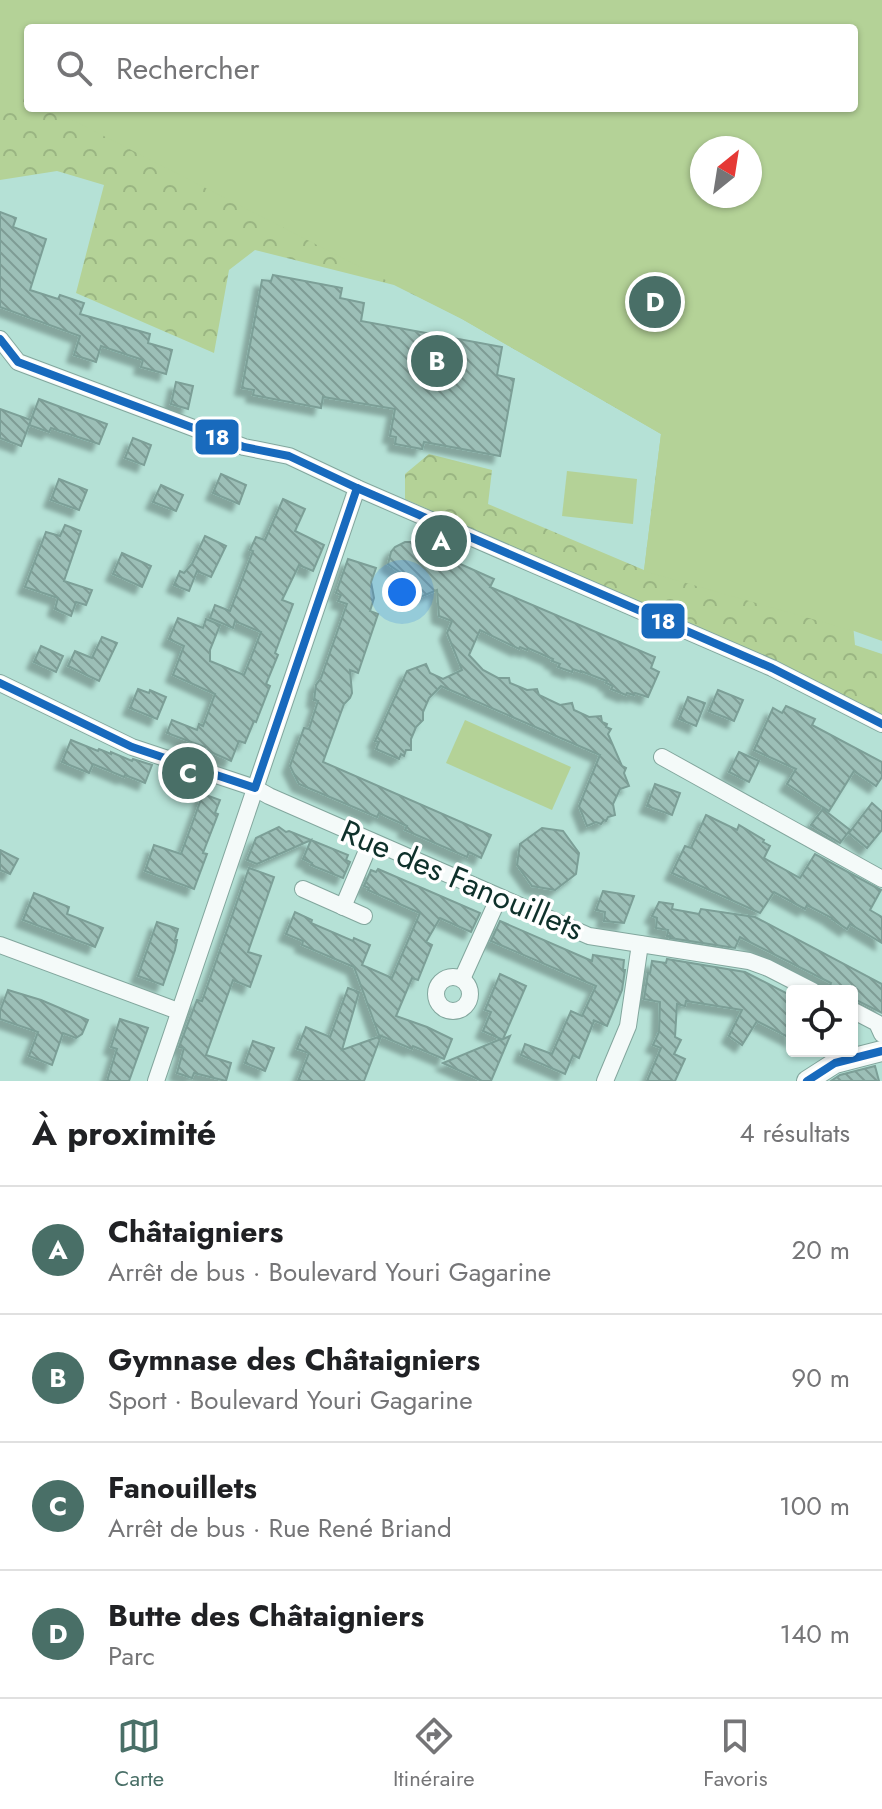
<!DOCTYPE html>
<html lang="fr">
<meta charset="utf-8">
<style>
:root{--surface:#fff;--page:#f2f2f2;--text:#202124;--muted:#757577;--line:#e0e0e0;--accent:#496f67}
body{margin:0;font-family:Jost,sans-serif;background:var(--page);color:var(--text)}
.controls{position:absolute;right:24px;bottom:24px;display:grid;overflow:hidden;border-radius:8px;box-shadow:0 2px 6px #0004}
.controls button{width:72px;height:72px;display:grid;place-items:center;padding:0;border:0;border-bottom:2px solid var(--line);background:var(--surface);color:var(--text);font:40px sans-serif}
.compass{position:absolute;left:690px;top:136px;width:72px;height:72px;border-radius:50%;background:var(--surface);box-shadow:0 2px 6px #0004;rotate:30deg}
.you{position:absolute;left:402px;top:592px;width:28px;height:28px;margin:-20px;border:6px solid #fff;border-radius:50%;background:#1a73e8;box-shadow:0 0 0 12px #1a73e833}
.badge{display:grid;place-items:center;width:52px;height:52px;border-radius:50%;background:var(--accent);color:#fff;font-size:26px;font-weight:700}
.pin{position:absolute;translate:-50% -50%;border:4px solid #fff;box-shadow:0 2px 8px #0006}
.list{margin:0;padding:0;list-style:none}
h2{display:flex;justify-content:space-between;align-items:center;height:104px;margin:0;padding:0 32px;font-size:34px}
h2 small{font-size:26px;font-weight:400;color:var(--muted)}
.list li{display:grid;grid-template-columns:52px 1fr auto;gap:24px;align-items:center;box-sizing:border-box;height:128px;padding:0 32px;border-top:2px solid var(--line)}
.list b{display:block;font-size:30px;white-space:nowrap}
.list p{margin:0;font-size:26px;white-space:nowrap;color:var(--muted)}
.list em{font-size:26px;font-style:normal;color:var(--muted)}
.icon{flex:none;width:44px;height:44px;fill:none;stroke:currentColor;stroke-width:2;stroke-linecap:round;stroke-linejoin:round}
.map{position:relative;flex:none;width:882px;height:1081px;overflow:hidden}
.search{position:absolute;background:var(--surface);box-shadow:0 2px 6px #0004;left:24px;right:24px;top:24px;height:88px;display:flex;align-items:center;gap:20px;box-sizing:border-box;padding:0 28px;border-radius:8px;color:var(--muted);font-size:30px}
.sheet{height:616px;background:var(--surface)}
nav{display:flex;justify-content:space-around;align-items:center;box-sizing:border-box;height:112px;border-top:2px solid var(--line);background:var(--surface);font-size:22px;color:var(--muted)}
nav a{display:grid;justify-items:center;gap:4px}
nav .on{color:var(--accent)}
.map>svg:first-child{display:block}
</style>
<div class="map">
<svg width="882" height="1081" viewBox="0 0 882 1081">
<defs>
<pattern id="forest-crowns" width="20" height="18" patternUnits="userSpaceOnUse" patternTransform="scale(2)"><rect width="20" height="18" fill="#b4d297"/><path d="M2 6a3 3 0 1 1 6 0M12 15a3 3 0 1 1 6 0" fill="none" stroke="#9ab582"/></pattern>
<pattern id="building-back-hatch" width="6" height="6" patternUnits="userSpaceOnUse" patternTransform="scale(2)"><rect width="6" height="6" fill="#9cbfb7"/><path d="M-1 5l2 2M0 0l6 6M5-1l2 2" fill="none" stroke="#7e9c95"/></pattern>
<filter id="shadow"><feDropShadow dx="-7" dy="7" stdDeviation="2" flood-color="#0004"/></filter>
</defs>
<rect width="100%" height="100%" fill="#b5e1d6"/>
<polygon fill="url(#forest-crowns)" points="0,0 28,28 28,108 382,108 852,614 855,645 882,654 882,715 656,610 405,499 405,474 429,454 492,470 488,504 644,570 661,434 462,319 394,285 255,250 229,270 214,353 76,293 104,185 57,171 0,180"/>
<g fill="#b4d297" fill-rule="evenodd">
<path d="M0,0H882V641L854,631L644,571L661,434L462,319L49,108H854V28H28V97L0,83ZM750,148V196H702V148Z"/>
<polygon points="567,471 637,479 633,524 562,516"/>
<polygon points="465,720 571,767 552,810 446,763"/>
</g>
<g fill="url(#building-back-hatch)" stroke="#7c9f97" stroke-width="2" filter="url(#shadow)">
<polygon points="0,212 16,218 13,227 46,239 30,290 58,299 60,295 84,303 80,314 150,334 148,343 172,350 166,374 141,367 143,360 101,346 96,362 74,355 80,336 0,307"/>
<polygon points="273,275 342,288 340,298 364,303 361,321 502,347 497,375 514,379 500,456 424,442 422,449 395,444 396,437 390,436 395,409 323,397 321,408 253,395 254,390 242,388 262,280 271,281"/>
<polygon points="176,382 193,386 188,409 171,404"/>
<polygon points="39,399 107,424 99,444 51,428 49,432 29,425"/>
<polygon points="0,409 31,420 21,446 0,438"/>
<polygon points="133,438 151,445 144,465 125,458"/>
<polygon points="221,474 246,485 239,504 213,493"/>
<polygon points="59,479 87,490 79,510 51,500"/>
<polygon points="161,485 183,495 176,511 153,502"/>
<polygon points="283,499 305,509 295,531 324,545 313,571 299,565 282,600 293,604 275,653 278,655 266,684 270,686 256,722 254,721 245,743 239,741 231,761 204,749 205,747 167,733 172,720 197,730 199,724 203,726 215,694 173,675 184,646 169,639 178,618 203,628 206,619 220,625 210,650 210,661 244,675 261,632 235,621 233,628 210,618 215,605 230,611 253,551 250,550 256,537 265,540"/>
<polygon points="65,525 81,531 64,581 92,590 86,605 76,602 71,616 55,609 58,598 25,587 46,532 60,536"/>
<polygon points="205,536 226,546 211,577 197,571 189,591 174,585 180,571 184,573 192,564"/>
<polygon points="405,542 411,542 494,579 490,587 655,657 651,668 659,672 648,697 635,693 634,695 627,693 626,695 611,689 613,686 606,683 607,681 581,671 581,672 573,669 572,672 558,667 560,664 552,661 553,659 528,648 527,650 520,647 519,649 480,630 469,655 483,670 498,678 509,678 510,683 527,690 537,689 539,695 560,705 572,703 574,710 589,717 601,716 602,722 607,724 606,727 611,729 608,734 622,766 626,768 624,773 629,786 620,789 613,804 615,815 608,817 606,821 604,820 601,824 596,822 587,826 579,806 600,755 441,686 429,698 423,712 423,720 416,727 411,739 411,750 406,750 404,756 401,754 399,759 376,749 379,742 375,741 407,671 426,664 430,673 443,679 462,670 447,633 452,621 439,616 437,590 413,600 402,574 388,564 391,552 395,547"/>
<polygon points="122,553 151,566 142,587 113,574"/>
<polygon points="348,559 376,568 371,582 374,598 370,611 378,614 358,673 350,670 352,693 350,698 344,704 323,762 491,835 481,858 469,852 467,857 405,830 407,826 379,813 377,817 299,784 290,766 304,728 309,729 318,701 314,700 316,685 321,678 347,604 338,601 341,595 336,593"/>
<polygon points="102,637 117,643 99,681 68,666 75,651 92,658"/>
<polygon points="41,646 63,656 56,672 34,662"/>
<polygon points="138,689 149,693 150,690 166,697 157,719 130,708"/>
<polygon points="718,690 743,700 734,721 709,711"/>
<polygon points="688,697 705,703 696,726 679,719"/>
<polygon points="786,706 815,719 812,725 882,762 882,777 876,786 854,771 829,811 787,784 796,769 754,750 773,708 782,713"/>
<polygon points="71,740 98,751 99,749 111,754 111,752 132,761 133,759 152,765 145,783 125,775 124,777 93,764 89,773 62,762"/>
<polygon points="739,752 759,761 749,782 729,772"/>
<polygon points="655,784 680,793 672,815 647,806"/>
<polygon points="203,794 220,800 215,813 218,814 203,853 207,854 194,889 145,871 154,845 181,854"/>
<polygon points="872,803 882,812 882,830 867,848 849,833"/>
<polygon points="823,809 850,830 840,843 811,825"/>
<polygon points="706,815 737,830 739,825 764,840 763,842 770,846 764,858 800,878 815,854 881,890 870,910 882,917 882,943 850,924 847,929 832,919 832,918 807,905 805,909 774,892 760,913 672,873 685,846 691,848"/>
<polygon points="279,827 286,832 289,831 348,855 346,860 350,862 343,878 311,865 312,863 303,859 311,840 257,864 247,860 256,838"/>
<polygon points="542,828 563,831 579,853 576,874 555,890 532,886 517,865 520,844"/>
<polygon points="0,850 18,859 10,874 0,870"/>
<polygon points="249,868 274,877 248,952 261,956 250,987 233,980 206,1055 231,1063 226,1081 194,1073 192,1078 177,1073 184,1048 179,1047 197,1000 202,1001"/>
<polygon points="378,869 480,913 471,932 440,918 426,942 432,945 418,980 412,978 396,1016 427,1027 452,1039 444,1059 413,1046 412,1049 379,1035 354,967 302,945 303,941 286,934 295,912 312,920 311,923 353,941 354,938 370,945 362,965 392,978 420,913 368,890 369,888 364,886 371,870 376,872"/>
<polygon points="603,891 634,896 624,923 604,921 605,912 596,910"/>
<polygon points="34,893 69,907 67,914 103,928 95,947 23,920"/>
<polygon points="659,902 673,904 672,909 699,914 701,909 755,917 882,984 882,1013 852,998 852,985 849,991 841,991 830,985 831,983 740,937 735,948 670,938 671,936 667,936 668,930 656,928 657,918 652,916"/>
<polygon points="500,921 592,961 593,955 624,960 623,970 625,970 622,990 607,1026 593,1020 594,1021 579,1058 573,1055 565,1074 521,1055 525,1044 552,1054 571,1011 582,1016 596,986 491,941"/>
<polygon points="157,922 178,929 175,940 177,940 175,950 163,985 138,976"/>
<polygon points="667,959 745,972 792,996 792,1039 757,1021 742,1045 729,1036 742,1010 686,1001 685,1006 677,1004 675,1037 681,1040 674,1054 685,1059 675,1081 647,1081 661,1048 653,1045 659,1032 660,1002 644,999 648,973 650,973 652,961 666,963"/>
<polygon points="500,974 526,986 503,1039 510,1036 491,1081 482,1081 443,1063 501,1039 483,1031 491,1012 485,1010"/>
<polygon points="348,988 359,992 342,1050 381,1036 364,1081 298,1081 309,1053 297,1049 306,1027 330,1037"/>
<polygon points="8,990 41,1000 88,1020 82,1034 76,1038 63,1033 52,1065 29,1056 38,1032 0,1019 0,1011"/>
<polygon points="120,1019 148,1028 129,1081 107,1081 117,1049 111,1047"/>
<polygon points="253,1041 274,1048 265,1071 245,1063"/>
<polygon points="875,1066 879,1081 831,1081 840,1075"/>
</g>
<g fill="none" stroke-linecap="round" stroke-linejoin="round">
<g stroke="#82a69d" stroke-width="18">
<g id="minor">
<polyline points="0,339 18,362 244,447 289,456 357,488 772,668 882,724"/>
<polyline points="0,683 132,747 255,788 269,796 589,936 749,961 768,968 813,991"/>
<polyline points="662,757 882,879"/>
<polyline points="303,889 364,916"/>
<polyline points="343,907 371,841"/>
<polyline points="0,945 178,1011"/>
<circle cx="453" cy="994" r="17"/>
<polyline points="462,979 499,897"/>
<polyline points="852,1010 877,1023 882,1034"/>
<polyline points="156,1081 357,488"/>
<polyline points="605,1081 628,1026 640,944"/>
</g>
</g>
<g stroke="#82a69d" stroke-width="22">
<polyline id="tertiary" points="807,1081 835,1063 882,1051"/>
</g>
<use href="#minor" stroke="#f4faf9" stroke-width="16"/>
<use href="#tertiary" stroke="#f4faf9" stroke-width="20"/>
<g stroke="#fff" stroke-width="14">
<g id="bus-1">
<polyline points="0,339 18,362 244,447 289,456 357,488 772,668 882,724"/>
<polyline points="0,683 132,747 255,788 357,488"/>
<polyline points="807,1081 835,1063 882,1051"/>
</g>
</g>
<use href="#bus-1" stroke="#186abd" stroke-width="8"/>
</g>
<g text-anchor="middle" stroke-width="7" stroke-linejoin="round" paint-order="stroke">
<g font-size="32" fill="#0f312b" stroke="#fff">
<text transform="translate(462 880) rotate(23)" y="11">Rue des Fanouillets</text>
</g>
</g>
<g stroke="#fff" stroke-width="3">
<rect x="194" y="418" width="46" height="38" rx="8" fill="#186abd"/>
<rect x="640" y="602" width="46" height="38" rx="8" fill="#186abd"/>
</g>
<g font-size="22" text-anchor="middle" font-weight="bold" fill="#fff">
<text x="217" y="445">18</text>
<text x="663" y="629">18</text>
</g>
</svg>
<div class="controls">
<button><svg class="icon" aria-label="locate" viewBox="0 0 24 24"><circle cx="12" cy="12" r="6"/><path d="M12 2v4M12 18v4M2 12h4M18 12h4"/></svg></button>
</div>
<svg class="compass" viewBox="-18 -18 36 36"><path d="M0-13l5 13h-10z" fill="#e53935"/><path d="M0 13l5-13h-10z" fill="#757577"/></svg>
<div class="you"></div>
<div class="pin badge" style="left:441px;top:541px">A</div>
<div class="pin badge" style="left:437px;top:361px">B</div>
<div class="pin badge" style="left:188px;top:773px">C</div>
<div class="pin badge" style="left:655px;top:302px">D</div>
<div class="search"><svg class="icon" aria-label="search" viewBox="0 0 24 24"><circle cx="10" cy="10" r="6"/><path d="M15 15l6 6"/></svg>Rechercher</div>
</div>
<section class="sheet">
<h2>À proximité<small>4 résultats</small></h2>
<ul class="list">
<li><span class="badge">A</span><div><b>Châtaigniers</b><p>Arrêt de bus · Boulevard Youri Gagarine</p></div><em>20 m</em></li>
<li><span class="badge">B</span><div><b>Gymnase des Châtaigniers</b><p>Sport · Boulevard Youri Gagarine</p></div><em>90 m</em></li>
<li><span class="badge">C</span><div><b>Fanouillets</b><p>Arrêt de bus · Rue René Briand</p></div><em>100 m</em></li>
<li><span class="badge">D</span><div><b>Butte des Châtaigniers</b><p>Parc</p></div><em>140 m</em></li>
</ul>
</section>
<nav>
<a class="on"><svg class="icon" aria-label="map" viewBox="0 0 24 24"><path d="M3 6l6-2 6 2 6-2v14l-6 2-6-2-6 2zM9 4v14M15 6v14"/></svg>Carte</a>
<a><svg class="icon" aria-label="directions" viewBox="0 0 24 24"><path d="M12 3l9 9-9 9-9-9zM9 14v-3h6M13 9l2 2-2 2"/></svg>Itinéraire</a>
<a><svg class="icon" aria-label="saved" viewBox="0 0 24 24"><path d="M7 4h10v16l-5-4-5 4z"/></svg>Favoris</a>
</nav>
